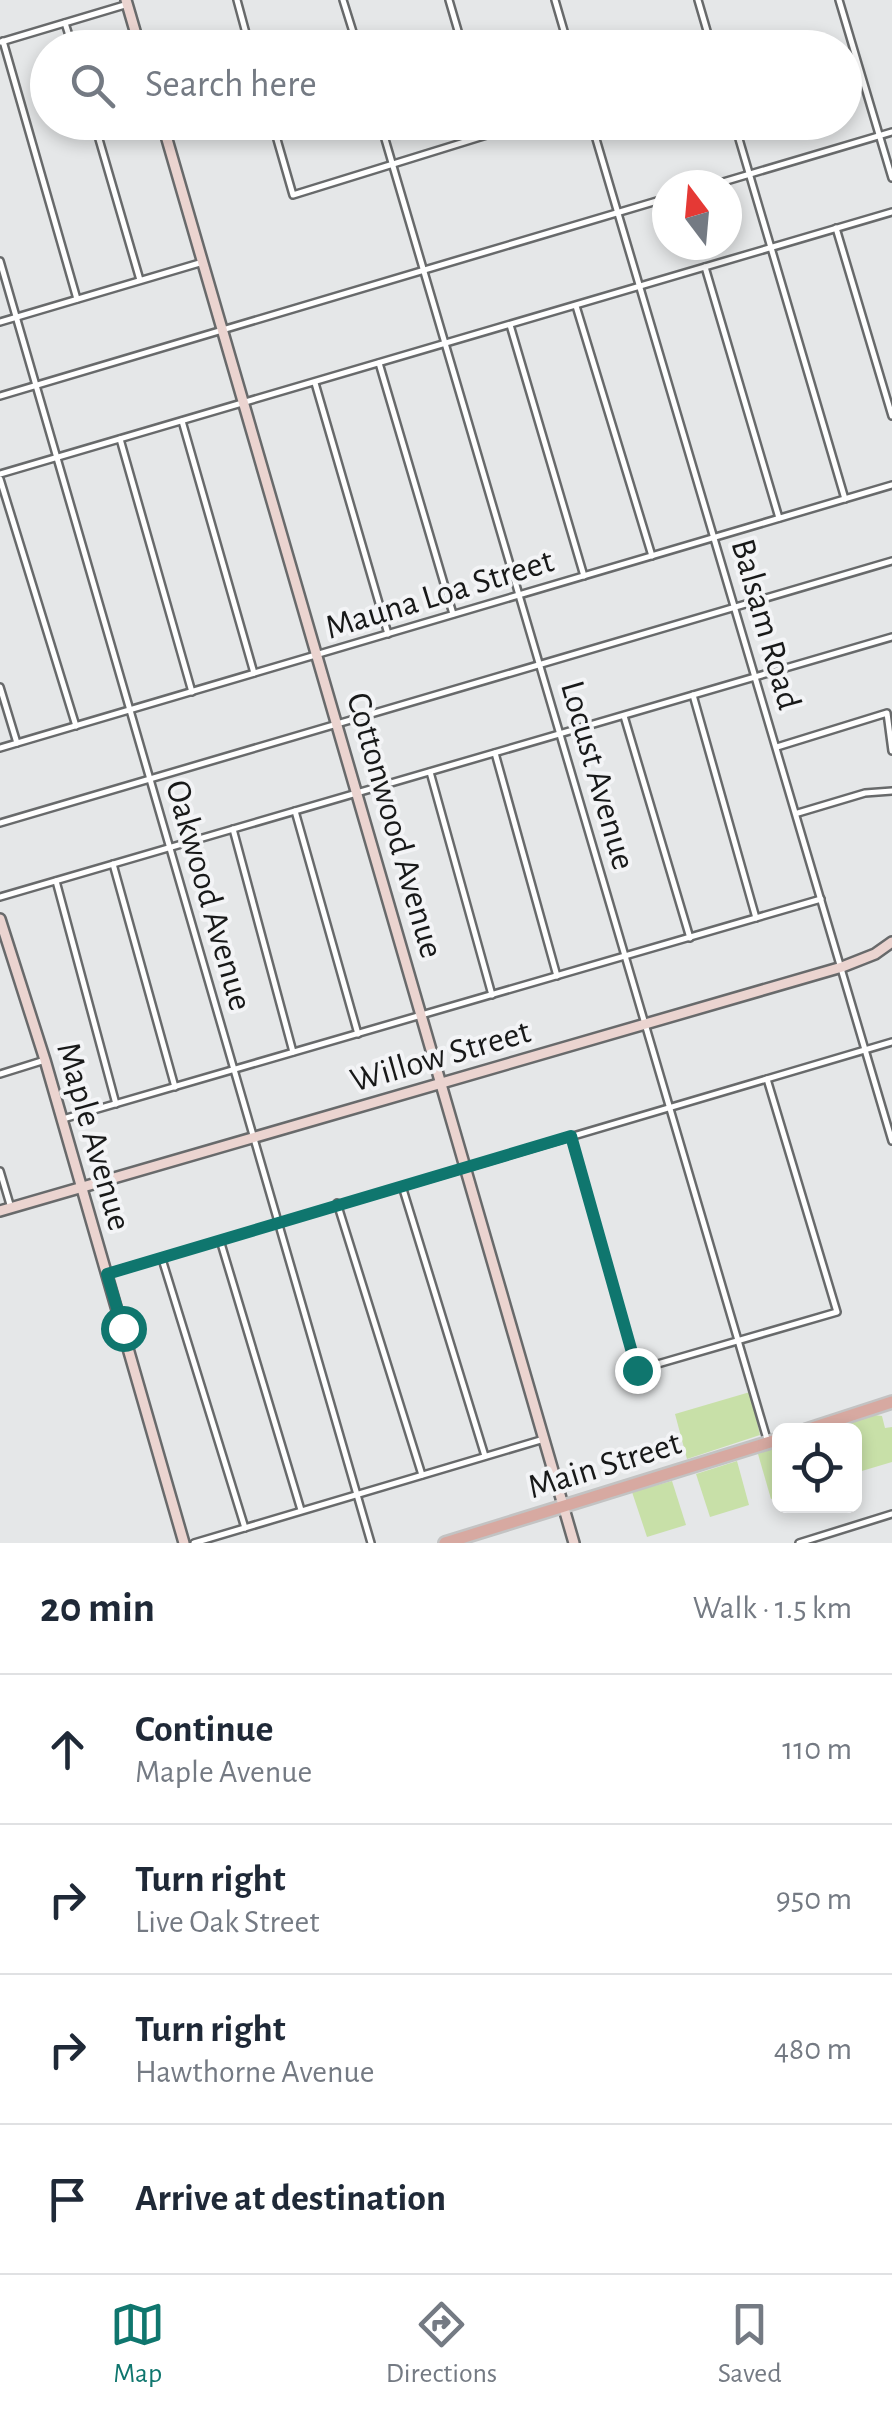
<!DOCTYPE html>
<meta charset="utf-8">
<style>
:root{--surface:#fff;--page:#f2f2f3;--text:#1f2937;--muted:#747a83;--line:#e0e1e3;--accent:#0f766e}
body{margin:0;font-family:"Alegreya Sans",sans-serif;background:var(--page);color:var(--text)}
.controls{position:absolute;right:30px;bottom:30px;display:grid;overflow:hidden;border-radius:15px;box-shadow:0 5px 15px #0003}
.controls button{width:90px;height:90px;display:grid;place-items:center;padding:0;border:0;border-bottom:2px solid var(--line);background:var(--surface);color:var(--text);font:50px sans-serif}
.compass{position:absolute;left:652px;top:170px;width:90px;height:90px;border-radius:50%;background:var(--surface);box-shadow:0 5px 15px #0003;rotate:344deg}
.stop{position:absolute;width:30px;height:30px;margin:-22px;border:8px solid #0f766e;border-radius:50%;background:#fff}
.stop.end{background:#0f766e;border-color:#fff;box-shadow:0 2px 10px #0008}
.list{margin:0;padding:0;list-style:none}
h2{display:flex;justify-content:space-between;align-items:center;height:130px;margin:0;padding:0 40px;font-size:42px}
h2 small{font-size:32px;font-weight:400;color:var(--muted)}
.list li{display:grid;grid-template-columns:65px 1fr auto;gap:30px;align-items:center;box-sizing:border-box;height:150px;padding:0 40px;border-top:2px solid var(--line)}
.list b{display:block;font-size:38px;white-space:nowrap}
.list p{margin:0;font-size:32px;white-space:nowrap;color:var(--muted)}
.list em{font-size:32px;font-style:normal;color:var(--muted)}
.icon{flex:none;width:55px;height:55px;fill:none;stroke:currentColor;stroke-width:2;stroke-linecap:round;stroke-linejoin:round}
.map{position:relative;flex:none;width:892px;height:1543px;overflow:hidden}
.search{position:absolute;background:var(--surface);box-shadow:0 5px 15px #0003;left:30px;right:30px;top:30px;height:110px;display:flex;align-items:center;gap:25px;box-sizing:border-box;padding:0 35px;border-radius:55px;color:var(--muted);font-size:38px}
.sheet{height:730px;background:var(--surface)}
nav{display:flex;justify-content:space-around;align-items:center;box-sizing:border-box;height:140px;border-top:2px solid var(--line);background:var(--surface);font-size:28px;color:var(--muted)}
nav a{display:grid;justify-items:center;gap:5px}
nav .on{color:var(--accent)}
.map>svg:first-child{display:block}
</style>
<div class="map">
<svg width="892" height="1543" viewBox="0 0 892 1543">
<rect width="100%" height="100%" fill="#e5e7e8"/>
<g fill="#c8e0a8">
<polygon points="750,1392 760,1435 687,1459 675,1414"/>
<polygon points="874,1415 882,1416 885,1428 892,1427 892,1462 855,1473 854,1430 826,1430"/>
<polygon points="779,1445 779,1496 771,1499 758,1454"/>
<polygon points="737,1461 749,1505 710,1517 696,1474"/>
<polygon points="672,1481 686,1525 647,1537 632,1492"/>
</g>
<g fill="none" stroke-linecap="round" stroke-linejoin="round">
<g stroke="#686a6b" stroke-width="10">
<g id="street">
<polyline points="237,0 250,48"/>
<polyline points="343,0 358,48"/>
<polyline points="449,0 463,48"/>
<polyline points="555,0 569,48"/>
<polyline points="698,0 712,48"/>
<polyline points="839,0 892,178"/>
<polyline points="65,23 73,48"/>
<polyline points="3,41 77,299"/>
<polyline points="1,42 128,4"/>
<polyline points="94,122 140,280"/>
<polyline points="272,122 293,195 529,122"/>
<polyline points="380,122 767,1439"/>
<polyline points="485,122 489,135"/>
<polyline points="591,122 892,1141"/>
<polyline points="734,122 845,499"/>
<polyline points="713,185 892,132"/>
<polyline points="836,228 892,416"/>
<polyline points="0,261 371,1543"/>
<polyline points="705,267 779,518"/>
<polyline points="576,306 652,556"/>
<polyline points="0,322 203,262"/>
<polyline points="510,325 584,576"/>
<polyline points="379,363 453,614"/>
<polyline points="315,383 388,634"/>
<polyline points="0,396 667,198"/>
<polyline points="182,421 254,673"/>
<polyline points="120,439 192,692"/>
<polyline points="0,474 892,212"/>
<polyline points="0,479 76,726"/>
<polyline points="0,687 17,743"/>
<polyline points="693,695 756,918"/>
<polyline points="624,716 690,938"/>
<polyline points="777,747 887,713 892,751"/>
<polyline points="0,748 892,485"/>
<polyline points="495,753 557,976"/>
<polyline points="430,772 492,995"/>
<polyline points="295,811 358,1034"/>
<polyline points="798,813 865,793 892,791"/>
<polyline points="0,823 892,561"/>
<polyline points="233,829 293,1052"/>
<polyline points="113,864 175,1087"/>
<polyline points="56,881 116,1104"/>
<polyline points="0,897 892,637"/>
<polyline points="0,1074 45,1060"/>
<polyline points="63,1119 821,899"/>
<polyline points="571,1136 637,1370 837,1312 767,1079"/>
<polyline points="0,1171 11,1208"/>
<polyline points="402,1186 485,1456"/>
<polyline points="337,1203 422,1475"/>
<polyline points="220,1240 301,1510"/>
<polyline points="162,1259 245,1528"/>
<polyline points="109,1273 892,1042"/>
<polyline points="194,1543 544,1439"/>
<polyline points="799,1543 892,1514"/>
</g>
</g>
<g stroke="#686a6b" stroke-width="14">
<g id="secondary">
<polyline points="126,0 140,48"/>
<polyline points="162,122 574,1543"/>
<polyline points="0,919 45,1060 184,1543"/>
<polyline points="0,1211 842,967 875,954 892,942"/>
</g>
</g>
<g stroke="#c3c3c3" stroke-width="16">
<g id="primary">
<polyline points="806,1430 892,1402"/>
<polyline points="445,1543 780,1439"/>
</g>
</g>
<use href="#street" stroke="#fff" stroke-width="5"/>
<use href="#secondary" stroke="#ebd4d0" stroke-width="9"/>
<use href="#primary" stroke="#d7a9a1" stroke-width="11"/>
</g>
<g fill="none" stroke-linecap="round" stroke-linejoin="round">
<polyline stroke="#0f766e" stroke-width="12" points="123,1328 107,1274 571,1136 637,1370"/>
</g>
<g text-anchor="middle" stroke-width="8" stroke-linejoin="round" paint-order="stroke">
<g font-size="35" fill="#181919" stroke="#f3f4f6">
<text transform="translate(439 593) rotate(-17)" y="12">Mauna Loa Street</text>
<text transform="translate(767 624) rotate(74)" y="12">Balsam Road</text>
<text transform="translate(599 775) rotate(74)" y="12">Locust Avenue</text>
<text transform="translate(396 825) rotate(74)" y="12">Cottonwood Avenue</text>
<text transform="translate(210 895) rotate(74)" y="12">Oakwood Avenue</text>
<text transform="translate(440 1055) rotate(-16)" y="12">Willow Street</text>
<text transform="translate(95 1136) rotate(74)" y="12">Maple Avenue</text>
<text transform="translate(604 1464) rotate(-17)" y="12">Main Street</text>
</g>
</g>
</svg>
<div class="controls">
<button><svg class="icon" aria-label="locate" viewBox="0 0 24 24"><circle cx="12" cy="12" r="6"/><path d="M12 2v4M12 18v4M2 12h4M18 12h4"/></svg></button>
</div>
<svg class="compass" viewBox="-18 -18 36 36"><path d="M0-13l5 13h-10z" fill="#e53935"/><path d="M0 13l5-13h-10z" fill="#747a83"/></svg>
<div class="stop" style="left:123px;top:1328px"></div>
<div class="stop end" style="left:637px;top:1370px"></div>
<div class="search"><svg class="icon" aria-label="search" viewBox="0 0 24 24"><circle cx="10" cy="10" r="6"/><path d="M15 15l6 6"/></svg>Search here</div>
</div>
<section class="sheet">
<h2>20 min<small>Walk · 1.5 km</small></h2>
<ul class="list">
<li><svg class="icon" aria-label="ahead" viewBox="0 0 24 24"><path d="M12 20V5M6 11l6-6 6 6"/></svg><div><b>Continue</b><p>Maple Avenue</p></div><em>110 m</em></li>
<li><svg class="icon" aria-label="right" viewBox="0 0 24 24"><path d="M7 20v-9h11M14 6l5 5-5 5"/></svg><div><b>Turn right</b><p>Live Oak Street</p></div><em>950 m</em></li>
<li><svg class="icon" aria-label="right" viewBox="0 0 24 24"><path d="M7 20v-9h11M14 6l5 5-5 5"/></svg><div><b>Turn right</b><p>Hawthorne Avenue</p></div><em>480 m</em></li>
<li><svg class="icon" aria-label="arrive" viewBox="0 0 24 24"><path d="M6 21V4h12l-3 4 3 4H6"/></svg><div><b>Arrive at destination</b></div></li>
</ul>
</section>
<nav>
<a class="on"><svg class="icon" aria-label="map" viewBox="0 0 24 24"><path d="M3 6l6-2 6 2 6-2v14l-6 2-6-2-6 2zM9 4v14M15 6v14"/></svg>Map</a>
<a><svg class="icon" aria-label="directions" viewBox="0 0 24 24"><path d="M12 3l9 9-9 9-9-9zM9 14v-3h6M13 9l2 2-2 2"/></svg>Directions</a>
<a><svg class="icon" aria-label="saved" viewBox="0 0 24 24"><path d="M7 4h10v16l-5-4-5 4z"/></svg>Saved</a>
</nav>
